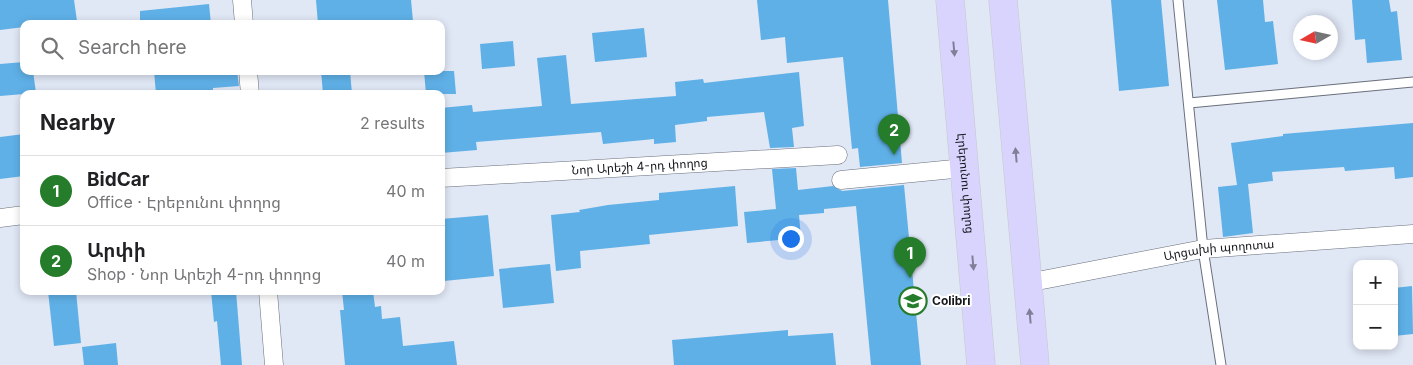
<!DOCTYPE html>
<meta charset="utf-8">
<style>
:root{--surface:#fff;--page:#f6f6f6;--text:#202124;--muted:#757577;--line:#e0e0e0;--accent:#257c2a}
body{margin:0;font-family:Inter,"Noto Sans Armenian",sans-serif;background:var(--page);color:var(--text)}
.controls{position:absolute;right:15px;bottom:15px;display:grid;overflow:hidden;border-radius:10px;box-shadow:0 2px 8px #0003}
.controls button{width:45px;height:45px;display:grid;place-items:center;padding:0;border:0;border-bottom:1px solid var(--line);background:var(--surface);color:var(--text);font:25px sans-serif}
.compass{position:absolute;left:1293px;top:15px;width:45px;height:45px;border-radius:50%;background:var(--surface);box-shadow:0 2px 8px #0003;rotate:261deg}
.you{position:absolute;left:790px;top:238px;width:18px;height:18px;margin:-12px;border:4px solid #fff;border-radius:50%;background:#1a73e8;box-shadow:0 0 0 8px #1a73e833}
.badge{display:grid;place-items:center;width:32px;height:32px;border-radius:50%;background:var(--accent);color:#fff;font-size:16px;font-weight:700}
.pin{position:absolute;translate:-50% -41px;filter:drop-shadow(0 1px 2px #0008)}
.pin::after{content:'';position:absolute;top:26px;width:18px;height:15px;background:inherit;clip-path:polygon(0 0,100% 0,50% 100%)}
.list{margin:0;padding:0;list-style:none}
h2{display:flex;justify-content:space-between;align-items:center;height:65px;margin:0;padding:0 20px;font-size:21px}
h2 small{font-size:16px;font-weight:400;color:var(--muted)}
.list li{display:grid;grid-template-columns:32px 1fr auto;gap:15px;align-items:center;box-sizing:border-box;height:70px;padding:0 20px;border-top:1px solid var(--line)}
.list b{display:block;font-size:19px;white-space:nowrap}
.list p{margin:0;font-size:16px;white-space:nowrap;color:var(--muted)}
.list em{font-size:16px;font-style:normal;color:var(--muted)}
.icon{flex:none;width:28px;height:28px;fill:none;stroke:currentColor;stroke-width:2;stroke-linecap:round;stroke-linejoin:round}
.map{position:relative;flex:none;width:1413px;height:365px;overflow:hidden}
.search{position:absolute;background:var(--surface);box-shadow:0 2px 8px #0003;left:20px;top:20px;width:425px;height:55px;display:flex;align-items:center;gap:12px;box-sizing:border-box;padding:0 18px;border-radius:10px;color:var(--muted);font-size:19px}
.panel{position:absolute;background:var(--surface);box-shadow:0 2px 8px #0003;left:20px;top:90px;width:425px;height:205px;border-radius:10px}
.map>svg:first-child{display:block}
</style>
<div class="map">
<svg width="1413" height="365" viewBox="0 0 1413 365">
<rect width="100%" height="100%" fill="#e0e7f5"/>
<g fill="#5fb0e7">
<polygon points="0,0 74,0 77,21 24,24 24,27 0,30"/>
<polygon points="316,0 411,0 413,21 383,24 318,24"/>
<polygon points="757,0 888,0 902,163 860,167 858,148 852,149 843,57 787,63 785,37 761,40"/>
<polygon points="1111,0 1161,0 1169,86 1119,91"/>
<polygon points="1217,0 1263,0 1265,22 1273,21 1278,64 1225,70"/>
<polygon points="1352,0 1389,0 1391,12 1397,11 1402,60 1367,63 1365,39 1355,40"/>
<polygon points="209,4 211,24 140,24 140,11"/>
<polygon points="644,28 647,57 595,62 592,33"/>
<polygon points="513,41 515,66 482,69 480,44"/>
<polygon points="566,55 571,104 676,96 675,82 703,79 704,83 799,72 804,126 792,128 794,147 770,148 764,112 707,117 707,121 675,125 676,142 654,144 654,139 603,144 601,132 476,142 477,150 441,153 441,108 472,105 473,112 542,106 537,58"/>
<polygon points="24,62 24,71 33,71 36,93 0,96 0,64"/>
<polygon points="154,71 237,71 239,86 213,88 213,94 156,94"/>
<polygon points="321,71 350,71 352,94 323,94"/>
<polygon points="424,71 454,71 456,94 426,94"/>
<polygon points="1413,123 1413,177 1395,179 1394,167 1345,171 1344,167 1272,172 1273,181 1248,184 1253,233 1223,237 1218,187 1237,185 1231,143 1283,136 1283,134"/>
<polygon points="24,134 24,176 0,179 0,137"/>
<polygon points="796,168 798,190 833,186 842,191 904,185 921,365 871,365 856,206 824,209 824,213 799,215 801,238 747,243 744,212 776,209 772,169"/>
<polygon points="735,186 738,226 649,235 650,244 580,251 581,268 556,271 551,215 580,212 579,210 608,205 659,200 659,193"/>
<polygon points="488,215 494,276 444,281 441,219"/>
<polygon points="550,264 554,303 503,308 499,269"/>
<polygon points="1412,286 1413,334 1394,336 1394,288"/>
<polygon points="48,291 76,291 81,343 54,346"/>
<polygon points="211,291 236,291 242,365 221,365 217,321 214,322"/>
<polygon points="342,291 373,291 375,307 381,306 382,319 400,317 403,346 454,341 457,365 345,365 340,310 344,310"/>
<polygon points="788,330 788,336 833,333 836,365 674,365 672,340"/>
<polygon points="116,343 118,365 84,365 82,347"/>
</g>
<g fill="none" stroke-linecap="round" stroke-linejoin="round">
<g stroke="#696f7b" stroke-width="11">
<g id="lane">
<polyline points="1178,0 1203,249 1221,365"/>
<polyline points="1189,103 1413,82"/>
</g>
</g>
<g stroke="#696f7b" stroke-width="19">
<g id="street">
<polyline points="242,0 244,24"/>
<polyline points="248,71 250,94"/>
<path id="s1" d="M441,178L838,155"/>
<polyline points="841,180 964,168"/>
<polyline points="0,218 24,215"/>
<path id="s2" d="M1027,283L1203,249L1413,234"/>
<polyline points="268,291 274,365"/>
</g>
</g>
<g stroke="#c7c7c8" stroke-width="29">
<g id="primary">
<path id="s3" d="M950,0L981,365"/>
<polyline points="1003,0 1035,365"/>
</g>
</g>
<use href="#lane" stroke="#fff" stroke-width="9"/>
<use href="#street" stroke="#fff" stroke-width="18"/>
<use href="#primary" stroke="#d9d4fe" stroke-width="28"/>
</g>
<defs><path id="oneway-solid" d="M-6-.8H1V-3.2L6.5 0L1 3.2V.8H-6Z" transform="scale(1.25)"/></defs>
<g fill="#807f98">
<use href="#oneway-solid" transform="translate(954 49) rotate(85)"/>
<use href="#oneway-solid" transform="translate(1016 155) rotate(-95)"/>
<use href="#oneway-solid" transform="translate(973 263) rotate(85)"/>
<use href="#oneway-solid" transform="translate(1030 316) rotate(-95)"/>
</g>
<defs>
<g id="school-ring" transform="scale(1.4375)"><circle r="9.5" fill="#fff" stroke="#257c2a" stroke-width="1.5"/><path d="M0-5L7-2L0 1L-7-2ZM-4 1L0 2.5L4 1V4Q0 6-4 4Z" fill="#257c2a"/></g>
</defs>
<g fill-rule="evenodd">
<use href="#school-ring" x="913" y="301"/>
</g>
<g text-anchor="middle" stroke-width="4" stroke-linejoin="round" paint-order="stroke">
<g font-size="12" fill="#14171b" stroke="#fff">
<text dy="4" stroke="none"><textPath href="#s1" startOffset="199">Նոր Արեշի 4-րդ փողոց</textPath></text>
<text dy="4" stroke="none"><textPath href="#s3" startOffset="184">Էրեբունու փողոց</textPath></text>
<text dy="4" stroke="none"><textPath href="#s2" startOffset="195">Արցախի պողոտա</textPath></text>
</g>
<g font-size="12" font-weight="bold" fill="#14171b" stroke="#fff" text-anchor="start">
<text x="932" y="305">Colibri</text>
</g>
</g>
</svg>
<div class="controls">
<button>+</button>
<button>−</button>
</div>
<svg class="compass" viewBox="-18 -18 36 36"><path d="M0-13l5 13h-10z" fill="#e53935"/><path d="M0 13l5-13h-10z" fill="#757577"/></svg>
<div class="you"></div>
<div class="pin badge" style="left:910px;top:278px">1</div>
<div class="pin badge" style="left:894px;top:155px">2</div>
<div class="search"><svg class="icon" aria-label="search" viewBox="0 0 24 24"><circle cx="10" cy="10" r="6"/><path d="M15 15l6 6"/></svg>Search here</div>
<section class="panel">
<h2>Nearby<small>2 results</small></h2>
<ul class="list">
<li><span class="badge">1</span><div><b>BidCar</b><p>Office · Էրեբունու փողոց</p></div><em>40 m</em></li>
<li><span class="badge">2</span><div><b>Արփի</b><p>Shop · Նոր Արեշի 4-րդ փողոց</p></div><em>40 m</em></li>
</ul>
</section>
</div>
